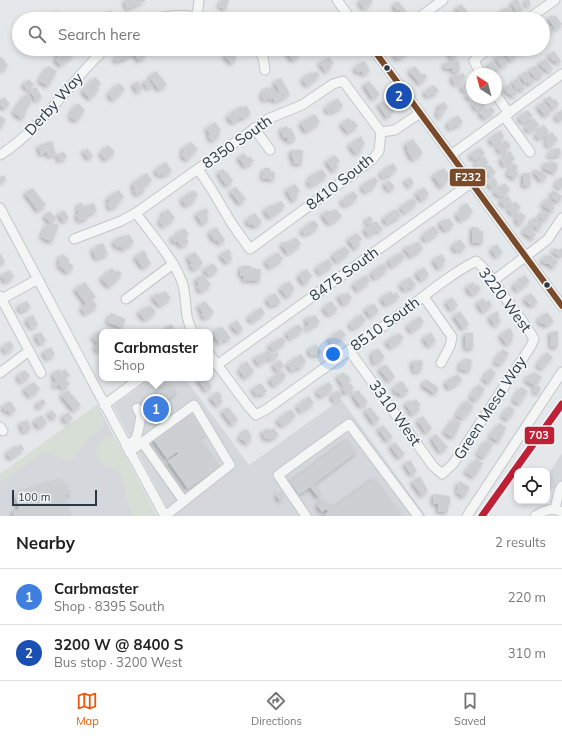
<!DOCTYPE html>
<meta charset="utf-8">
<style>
:root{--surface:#fff;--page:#f6f6f6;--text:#222;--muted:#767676;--line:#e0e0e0;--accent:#ea580c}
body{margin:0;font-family:Mulish,sans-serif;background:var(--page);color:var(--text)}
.controls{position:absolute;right:12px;bottom:12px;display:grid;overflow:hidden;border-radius:8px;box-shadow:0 2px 6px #0003}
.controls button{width:36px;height:36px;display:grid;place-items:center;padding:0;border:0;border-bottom:1px solid var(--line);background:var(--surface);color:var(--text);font:20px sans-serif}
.compass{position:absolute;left:466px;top:68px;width:36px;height:36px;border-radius:50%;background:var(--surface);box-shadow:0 2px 6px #0003;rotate:324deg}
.scale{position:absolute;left:12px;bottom:10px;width:85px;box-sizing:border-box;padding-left:4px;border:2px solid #2c3943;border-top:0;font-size:11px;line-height:14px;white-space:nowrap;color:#2c3943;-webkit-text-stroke:3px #f3f6f8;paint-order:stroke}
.you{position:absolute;left:333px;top:354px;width:14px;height:14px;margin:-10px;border:3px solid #fff;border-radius:50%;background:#1a73e8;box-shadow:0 0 0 6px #1a73e833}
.badge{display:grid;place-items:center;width:26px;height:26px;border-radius:50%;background:var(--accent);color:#fff;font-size:13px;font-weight:700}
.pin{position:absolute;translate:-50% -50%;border:2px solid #fff;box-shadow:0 1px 4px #0006}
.popup{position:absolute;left:99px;top:329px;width:114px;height:52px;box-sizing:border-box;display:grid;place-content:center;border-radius:8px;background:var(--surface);filter:drop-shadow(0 1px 3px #0005);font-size:13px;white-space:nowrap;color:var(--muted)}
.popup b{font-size:15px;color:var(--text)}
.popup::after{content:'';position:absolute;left:50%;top:100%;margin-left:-8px;border:8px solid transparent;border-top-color:var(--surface)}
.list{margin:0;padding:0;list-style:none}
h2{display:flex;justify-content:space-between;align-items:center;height:52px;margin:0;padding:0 16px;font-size:17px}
h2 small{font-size:13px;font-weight:400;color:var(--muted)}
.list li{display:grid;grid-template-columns:26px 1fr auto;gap:12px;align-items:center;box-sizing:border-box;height:56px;padding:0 16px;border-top:1px solid var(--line)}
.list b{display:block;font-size:15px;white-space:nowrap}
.list p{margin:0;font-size:13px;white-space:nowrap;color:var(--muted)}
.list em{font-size:13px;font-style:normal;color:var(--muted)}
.icon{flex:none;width:22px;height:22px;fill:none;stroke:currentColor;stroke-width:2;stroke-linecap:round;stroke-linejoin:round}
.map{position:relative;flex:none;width:562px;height:516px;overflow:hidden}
.search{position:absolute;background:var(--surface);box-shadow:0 2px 6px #0003;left:12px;right:12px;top:12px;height:44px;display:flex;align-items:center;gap:10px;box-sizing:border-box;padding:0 14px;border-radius:22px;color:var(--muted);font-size:15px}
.sheet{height:164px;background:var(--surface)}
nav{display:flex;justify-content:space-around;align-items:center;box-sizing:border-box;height:56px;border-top:1px solid var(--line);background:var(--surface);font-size:11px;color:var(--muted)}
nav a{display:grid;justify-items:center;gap:2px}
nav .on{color:var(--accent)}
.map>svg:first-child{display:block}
</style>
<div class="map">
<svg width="562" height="516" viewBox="0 0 562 516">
<defs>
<filter id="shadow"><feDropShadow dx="-2" dy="2" stdDeviation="2" flood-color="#0004"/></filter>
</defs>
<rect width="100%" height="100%" fill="#e5e8ea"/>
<g fill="#d4d8dd">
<polygon points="152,378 185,378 249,465 341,399 426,516 170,516 171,515 113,406"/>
<polygon points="97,405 157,516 0,516 0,474"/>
<polygon points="562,453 562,482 547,493 547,476"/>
</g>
<g fill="#d7ded6">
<path d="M95,406L104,424C100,431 93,434 88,440C68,464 75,465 45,451L0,483V474Z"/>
<path d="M112,435L114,436L157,516H132L120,472C114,468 105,468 100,462C90,452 101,438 112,435Z"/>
</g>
<g fill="#cdd0d2" filter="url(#shadow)">
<polygon points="124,0 145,0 146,1 127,9"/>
<polygon points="221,0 229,0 226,9 219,7"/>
<polygon points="358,0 371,0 373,2 364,9"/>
<polygon points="515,0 518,0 523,10 518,14 511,3"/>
<polygon points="523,0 529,0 531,5 528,7"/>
<polygon points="398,1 406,11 403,13 399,10 397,11 393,5"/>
<polygon points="461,4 469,13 462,17 456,8"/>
<polygon points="508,6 514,14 512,15 514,18 512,19 508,19 502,10"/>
<polygon points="110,10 117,17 114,19 99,19"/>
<polygon points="58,11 64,19 56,19 53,15"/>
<polygon points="499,12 505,19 495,19 493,16"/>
<polygon points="552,15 553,17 555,15 562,24 556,30 548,18"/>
<polygon points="543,23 546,26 548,24 553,30 547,35 543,29"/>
<polygon points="62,49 65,52 67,49 70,49 74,54 61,66 55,60 58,56 56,54"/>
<polygon points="127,49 142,49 146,57 139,61 133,53 124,60 123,59 117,62 114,58"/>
<polygon points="284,49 294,49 300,55 293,61"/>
<polygon points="400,49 412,49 398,60 393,54"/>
<polygon points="447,49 457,49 458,50 457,52 459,53 454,60 450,57 451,55 446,50"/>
<polygon points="505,49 508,49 510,52 513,50 517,56 510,61 502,51"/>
<polygon points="516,49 527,49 520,54"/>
<polygon points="229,51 237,58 232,64 224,56"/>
<polygon points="554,51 561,61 558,64 555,60 553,61 548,55"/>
<polygon points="498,55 499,57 503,55 508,63 502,68 495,57"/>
<polygon points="2,57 8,66 0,72 0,58"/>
<polygon points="329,57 334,63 329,66 331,68 326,72 319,63"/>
<polygon points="545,58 553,69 548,72 545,68 544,69 539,63"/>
<polygon points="364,61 370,70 364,75 361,71 358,73 354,68"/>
<polygon points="459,61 460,70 452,72 452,68 445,69 444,63"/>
<polygon points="492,61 500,69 494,74 487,65"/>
<polygon points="536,65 543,75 539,78 538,77 536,79 529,70"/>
<polygon points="48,66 57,71 48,86 39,81"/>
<polygon points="415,66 422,75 424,73 427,77 420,84 409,71"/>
<polygon points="156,71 167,84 159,90 149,77"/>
<polygon points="316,71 320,75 307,86 302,79 311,72 312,74"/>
<polygon points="526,71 534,81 530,85 528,82 526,84 520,76"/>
<polygon points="457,73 458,75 463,73 466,77 455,85 451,77"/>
<polygon points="95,77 101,83 97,87 99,89 90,99 82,91"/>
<polygon points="281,78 290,94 275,102 273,98 270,100 269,98 264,101 261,94 264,92 263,90 268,87 269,88 273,87 276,93 279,91 274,82"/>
<polygon points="517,78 525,89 522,91 519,88 517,90 512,82"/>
<polygon points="29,79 34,85 27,90 23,84"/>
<polygon points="148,79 153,86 148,89 143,82"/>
<polygon points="472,79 472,87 465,92 460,86"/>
<polygon points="138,81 142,89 137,92 133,84"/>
<polygon points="369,81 380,94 373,99 364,85"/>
<polygon points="119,83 125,89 113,100 108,94"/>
<polygon points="510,84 517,94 513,97 509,93 508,94 504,88"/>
<polygon points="434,85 439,91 433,95 432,94 428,97 424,92"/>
<polygon points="36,87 42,97 36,101 30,91"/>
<polygon points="472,91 472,98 476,98 472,101 465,95"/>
<polygon points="26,94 32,99 27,109 26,108 23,111 26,114 22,119 13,112"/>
<polygon points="550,96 553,100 555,99 559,104 553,109 545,99"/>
<polygon points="4,97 10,104 4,109 0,105 0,101"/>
<polygon points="338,98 343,106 334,112 333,110 329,113 325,108"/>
<polygon points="480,98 484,98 487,103 477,110 472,104"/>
<polygon points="383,101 386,105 388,104 394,112 387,118 378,104"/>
<polygon points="444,102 448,107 441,113 443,115 440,118 436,112 440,108 438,106"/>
<polygon points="544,102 552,111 545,116 537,106"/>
<polygon points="78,103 85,110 80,116 81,117 76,121 69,116 73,112 71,111"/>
<polygon points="246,105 251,113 243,119 241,117 233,123 227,116 241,106 243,108"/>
<polygon points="485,107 487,110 491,107 495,111 485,119 479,112"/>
<polygon points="562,109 562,121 555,118 559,111 560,112"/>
<polygon points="528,110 533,116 523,123 518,117"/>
<polygon points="315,114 320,122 306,132 300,123"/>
<polygon points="458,115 463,122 456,127 455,126 450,129 447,124"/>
<polygon points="0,116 6,119 0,130"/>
<polygon points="349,118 351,121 354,121 358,126 348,133 341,124"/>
<polygon points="534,118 539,125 529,132 525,127"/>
<polygon points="215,122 221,130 219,132 219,136 212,141 208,136 210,134 206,129"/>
<polygon points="544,125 549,132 539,139 535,134 540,131 539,129"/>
<polygon points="287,126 288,129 291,128 296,139 288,142 287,138 284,138 280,129"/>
<polygon points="501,130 504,137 494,145 489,139"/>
<polygon points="552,132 558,139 549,147 545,142 548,139 546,138"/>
<polygon points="361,136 365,144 360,148 362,150 356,154 349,145"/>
<polygon points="413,139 423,153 413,160 409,154 407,149 408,148 405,144"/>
<polygon points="506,140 511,146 501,153 496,147"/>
<polygon points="52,141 56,154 48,156 47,152 41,155 38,146"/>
<polygon points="191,142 198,149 192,153 193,155 186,160 181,154 184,152 182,149"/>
<polygon points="108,145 115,152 106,160 100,153"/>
<polygon points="480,147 485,153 475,160 469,155"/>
<polygon points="87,148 93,156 89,159 83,152"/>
<polygon points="560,148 561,155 549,157 548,153 553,152 552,149"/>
<polygon points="291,150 303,150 302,164 293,163 293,159 292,158 292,156 291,156"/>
<polygon points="510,151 515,159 504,166 500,159 506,156 505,154"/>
<polygon points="64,152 67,158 59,161 57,154"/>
<polygon points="244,153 248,158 250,156 254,161 245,167 238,157"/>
<polygon points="335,155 340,161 336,164 338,168 333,171 326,161"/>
<polygon points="484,156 489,163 479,169 475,164"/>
<polygon points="551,161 558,164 555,173 543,168 545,162 550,164"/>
<polygon points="166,162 172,171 164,176 162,174 159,176 155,170"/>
<polygon points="393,163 397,169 389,176 388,175 383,178 380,173"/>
<polygon points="513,163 518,166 516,171 519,172 515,179 507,174"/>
<polygon points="490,165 496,172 490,176 488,174 483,177 480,172"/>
<polygon points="264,168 270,168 270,171 275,172 274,180 262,178"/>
<polygon points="444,168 451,177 444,181 446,184 441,187 433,176 441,169 441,171"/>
<polygon points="223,169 226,173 227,172 233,181 227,186 220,177 221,176 218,172"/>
<polygon points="322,169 327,176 311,186 307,181 311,179 309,177"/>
<polygon points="536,169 540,172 542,171 547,177 541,181 533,171"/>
<polygon points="147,173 152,180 143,187 145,190 137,195 133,190 135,188 132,184"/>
<polygon points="523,173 530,173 531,185 523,186"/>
<polygon points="4,175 6,180 0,183 0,177"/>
<polygon points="375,177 378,181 374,185 375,186 365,192 361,186"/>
<polygon points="410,177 414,183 409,187 405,181"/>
<polygon points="494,177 498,184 492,189 487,182"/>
<polygon points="560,177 562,178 562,189 555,185"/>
<polygon points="389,180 395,187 389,191 384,184"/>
<polygon points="505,183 510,190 500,197 499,195 498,196 494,192"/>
<polygon points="295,184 300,191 296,194 298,197 293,201 286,190"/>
<polygon points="236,187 246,199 240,204 230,191"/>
<polygon points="424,187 429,194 422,201 416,193"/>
<polygon points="33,188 46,205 38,211 25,193"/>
<polygon points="119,190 124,197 118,202 119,204 111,209 107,204 110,202 107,198"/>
<polygon points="194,190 198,195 194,198 195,200 186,206 181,199"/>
<polygon points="553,190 562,196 559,202 551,198 553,195 551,194"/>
<polygon points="354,191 358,197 350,204 349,203 345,206 341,201"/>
<polygon points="507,195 512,201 505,207 500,201"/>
<polygon points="413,198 417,203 405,213 400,207"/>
<polygon points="547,198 555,204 553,206 555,207 552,212 542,205"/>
<polygon points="281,201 285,206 270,218 264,210 273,204 274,206"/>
<polygon points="515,201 521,207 513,215 508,209"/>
<polygon points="82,203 84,207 94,203 97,211 87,215 88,218 79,221 76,215 79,214 77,209 79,208 78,204"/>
<polygon points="467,203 473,212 461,221 456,214 464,208 462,206"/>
<polygon points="206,208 209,213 206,215 209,220 202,224 196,214"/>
<polygon points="168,209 175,218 163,227 159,220 164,215 162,213"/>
<polygon points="336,209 342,216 329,224 322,214 328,210 329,212"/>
<polygon points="396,209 401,216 387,224 383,218"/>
<polygon points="64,210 69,218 64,222 58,214"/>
<polygon points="543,210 550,214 545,221 539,217"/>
<polygon points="50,211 56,218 51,223 44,217"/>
<polygon points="520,212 526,216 520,225 517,223 518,222 515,219"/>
<polygon points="255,213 262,222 255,227 253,225 249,225 246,220"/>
<polygon points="370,216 373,220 368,224 365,220"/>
<polygon points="534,217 543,222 539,230 530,224"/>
<polygon points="449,218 454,225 445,231 439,223 445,219 447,220"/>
<polygon points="314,220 319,226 310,233 309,232 305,235 301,230"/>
<polygon points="376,221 383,229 378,232 377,230 369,236 364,229"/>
<polygon points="53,223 59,225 52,242 41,237 47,224 52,226"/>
<polygon points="528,224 534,228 532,231 536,234 533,239 523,232"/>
<polygon points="434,226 439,233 426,241 422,236"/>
<polygon points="216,227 225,240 220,244 217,240 215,241 209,233"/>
<polygon points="472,227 479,228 479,231 483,231 483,243 472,243"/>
<polygon points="184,228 189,234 185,237 189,242 182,247 177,241 175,243 171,238"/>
<polygon points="357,233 362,239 358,242 360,245 355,249 348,239"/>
<polygon points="129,234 134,242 123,250 120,246 118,248 113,242 121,236 124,237"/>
<polygon points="296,237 301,244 288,254 281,244 286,241 288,243"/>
<polygon points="460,239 466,247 461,251 460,249 457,252 452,246"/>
<polygon points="418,241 423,248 411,257 404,248 409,245 411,247"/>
<polygon points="103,243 108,254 96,259 92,249 98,247 98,245"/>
<polygon points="497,244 503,252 496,257 491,249"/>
<polygon points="345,246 350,252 337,262 332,255"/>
<polygon points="554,248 559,250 561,248 562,249 562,258 552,251"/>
<polygon points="228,249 232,254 230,255 232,259 227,263 220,255"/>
<polygon points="144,250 147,255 146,256 151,263 143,268 135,257"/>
<polygon points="195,252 203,263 194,270 190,265 192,264 187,257"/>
<polygon points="278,252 283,259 270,268 265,261"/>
<polygon points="401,252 405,257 392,267 388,260"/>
<polygon points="0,253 5,262 0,265"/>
<polygon points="62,254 69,259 69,263 74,266 68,273 58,265 60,262 58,260"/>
<polygon points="442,254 446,261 443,263 444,265 439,269 433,260"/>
<polygon points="549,254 558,262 553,268 548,263 546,264 541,260 546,255 548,256"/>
<polygon points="328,259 333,265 320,274 316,268"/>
<polygon points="213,263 218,270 209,276 204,269"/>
<polygon points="384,263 388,269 375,279 371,273"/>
<polygon points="241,266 251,266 251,268 261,269 260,281 243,280 244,276 240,275"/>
<polygon points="424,267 429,275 421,280 416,273"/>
<polygon points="112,268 116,272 118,270 122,274 109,287 101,278"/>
<polygon points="307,269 312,276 307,279 309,282 304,284 298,275"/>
<polygon points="10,270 14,277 5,282 1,275"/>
<polygon points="203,274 211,285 201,292 197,287 199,284 195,280"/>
<polygon points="366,275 370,281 358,291 353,284"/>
<polygon points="525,275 530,281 517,291 513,285"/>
<polygon points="410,277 416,285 411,289 410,287 405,291 400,284"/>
<polygon points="289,281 295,289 291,292 292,294 287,297 280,288"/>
<polygon points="85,282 96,297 92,299 97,306 85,314 81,308 86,304 75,289"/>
<polygon points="473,282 475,286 477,284 481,289 472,295 466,287"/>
<polygon points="165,291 171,298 160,306 152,297 157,293 158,295 161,294"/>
<polygon points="391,291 393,295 396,292 400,297 386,305 381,298"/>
<polygon points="348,292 352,298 344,305 338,296 343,293 344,295"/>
<polygon points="275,293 281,302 276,305 275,304 271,306 266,299"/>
<polygon points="531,293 538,302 531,306 524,299"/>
<polygon points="452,297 458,305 451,310 446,302"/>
<polygon points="483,298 486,302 489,300 492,305 483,312 477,303"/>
<polygon points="27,301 31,307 21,312 18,306"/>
<polygon points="205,301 214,312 205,319 201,314 203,313 198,306"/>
<polygon points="331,301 338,309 329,315 323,308"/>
<polygon points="374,303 379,311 374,313 375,314 371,317 365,309"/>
<polygon points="150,305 156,312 145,320 138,312"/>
<polygon points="261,307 265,313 252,322 248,317"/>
<polygon points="460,311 469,324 463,329 454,316"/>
<polygon points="497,311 500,316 498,317 501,321 495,326 489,317"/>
<polygon points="547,312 554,321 546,326 544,324 541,324 538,319"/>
<polygon points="111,313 126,319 122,328 107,322"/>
<polygon points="361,314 366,320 353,329 349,324"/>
<polygon points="33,315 38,325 31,328 26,319"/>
<polygon points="315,315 320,322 307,330 305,327 309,325 305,319 310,316 311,317"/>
<polygon points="420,316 424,322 412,332 407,326"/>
<polygon points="237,320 243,329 238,333 231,325"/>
<polygon points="171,324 176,331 175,332 161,332"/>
<polygon points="299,324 303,330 290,339 286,333"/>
<polygon points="222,326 231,338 226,341 224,339 220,344 212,333"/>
<polygon points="510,328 513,333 512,334 514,336 511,337 513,340 507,345 500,335"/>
<polygon points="341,329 346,335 333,345 328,339"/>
<polygon points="100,331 102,335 102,349 98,352 94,347 98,344 92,337"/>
<polygon points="558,331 558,347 551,347 550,332"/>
<polygon points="41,332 46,341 40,344 35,335"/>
<polygon points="431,332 436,341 429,346 423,338"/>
<polygon points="399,333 404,338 391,348 386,341"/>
<polygon points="465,333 473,333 473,349 465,348"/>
<polygon points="282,337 286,342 273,351 269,345"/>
<polygon points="10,341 14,347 6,353 2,347"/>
<polygon points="316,344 322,352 317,356 316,354 312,356 308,350"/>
<polygon points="51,347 55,355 47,359 43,352"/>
<polygon points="378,348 385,357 375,364 372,359 373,356 371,354"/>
<polygon points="503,349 509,353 500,365 494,362"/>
<polygon points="269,350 272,355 277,352 279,355 270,360 265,352"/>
<polygon points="547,352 553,357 542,369 537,365"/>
<polygon points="263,353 268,358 259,365 254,358"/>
<polygon points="301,354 306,361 300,368 297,368 292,371 287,364"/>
<polygon points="465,358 472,360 470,371 459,369 461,361 464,362"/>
<polygon points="280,360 284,366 277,371 273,365"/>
<polygon points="422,360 423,365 421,366 422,370 414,372 412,361"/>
<polygon points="247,361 254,371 245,378 239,370 243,367 242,365"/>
<polygon points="386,364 395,377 389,381 379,369"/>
<polygon points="490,368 496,372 489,383 483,379"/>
<polygon points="59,369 61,372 65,369 70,375 65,378 70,384 62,389 59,384 55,387 53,384 56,381 52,374"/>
<polygon points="25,370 30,376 21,382 17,376"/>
<polygon points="283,371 286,376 274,386 269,379"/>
<polygon points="344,372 346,376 348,375 351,380 343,386 337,377"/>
<polygon points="534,372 542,377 535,386 525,380 529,375 532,375"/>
<polygon points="458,374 462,380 449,389 445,382"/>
<polygon points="198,378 206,378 212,387 206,391 197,379"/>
<polygon points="426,379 439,388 435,394 422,385"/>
<polygon points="402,381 409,391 401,396 399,393 396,393 393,388"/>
<polygon points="34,382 40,389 30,397 24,389"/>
<polygon points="169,382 177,392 164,402 156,392"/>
<polygon points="329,382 333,388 321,397 316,391"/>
<polygon points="261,383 267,391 262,395 259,394 257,396 252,389"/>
<polygon points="350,383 354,388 346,394 342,388"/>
<polygon points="479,384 485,389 476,401 470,397"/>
<polygon points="537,385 541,388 538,394 533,391"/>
<polygon points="521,387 528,391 519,404 513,400"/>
<polygon points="68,390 81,405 74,411 61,395"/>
<polygon points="338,390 342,396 334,402 331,396"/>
<polygon points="358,390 368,402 361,407 352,394"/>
<polygon points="218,391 222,396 220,398 223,401 217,406 210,397"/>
<polygon points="153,396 167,415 158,421 145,403"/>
<polygon points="309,396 314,403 301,412 297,406"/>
<polygon points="43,399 46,403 39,408 36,404"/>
<polygon points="416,399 421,405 418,407 420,409 412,415 405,403 410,400 411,402"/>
<polygon points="466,400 474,406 463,419 456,415"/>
<polygon points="10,401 16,410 10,414 8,410 6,412 2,407"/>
<polygon points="509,406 515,410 508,420 502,416"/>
<polygon points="228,407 238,419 232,425 222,411"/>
<polygon points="370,407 380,419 374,424 365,411"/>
<polygon points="291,409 296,416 282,426 277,420"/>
<polygon points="52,410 57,416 53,419 48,413"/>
<polygon points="68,412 73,418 67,423 62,417"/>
<polygon points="186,413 192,414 206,434 200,438 220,466 188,489 168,461 178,454 177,452 167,459 152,438"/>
<polygon points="42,415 47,423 39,428 34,421"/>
<polygon points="423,416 432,428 426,433 417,420"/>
<polygon points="454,418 461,423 453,438 444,432"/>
<polygon points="28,420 31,429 23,432 20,423"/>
<polygon points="500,423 506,427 499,442 489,436"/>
<polygon points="383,425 393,437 387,441 378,429"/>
<polygon points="269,428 271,430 274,428 279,435 269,440 267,438 265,439 262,432"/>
<polygon points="245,429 250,432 249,434 252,436 248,444 239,438"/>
<polygon points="436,434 448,447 440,452 431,438"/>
<polygon points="348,439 357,452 314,484 322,494 318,497 310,487 299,495 290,482"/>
<polygon points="486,440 493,444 484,458 477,454"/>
<polygon points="395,442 405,454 399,458 390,446"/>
<polygon points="21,444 24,449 11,459 6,453 15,446 17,447"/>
<polygon points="476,459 483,463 474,477 465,472"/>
<polygon points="410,460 417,471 411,475 404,464"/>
<polygon points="420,476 428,491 422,496 412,482"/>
<polygon points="375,478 403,516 326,516 325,514 328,512 326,509 322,512 317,505 325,499 329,505 332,503 335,507"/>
<polygon points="63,479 64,484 66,483 69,491 70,491 71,494 65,495 71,516 14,516 13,511 19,509 15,495 23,493 22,491"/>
<polygon points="460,481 470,487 464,497 456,492 458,489 457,486"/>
<polygon points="281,492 284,496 280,501 276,495"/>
<polygon points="433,494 450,496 450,504 448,504 448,512 438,512 438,504 433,504"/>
</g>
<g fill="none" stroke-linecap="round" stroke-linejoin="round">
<g stroke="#c3c6c8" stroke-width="11">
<g id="minor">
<polyline points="337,0 351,19"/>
<polyline points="197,16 199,0"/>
<path d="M154,19C172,14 191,15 209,19"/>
<polyline points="417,19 443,0"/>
<polyline points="528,19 555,0"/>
<polyline points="257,49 263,57 265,70"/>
<polyline points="373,49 562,306"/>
<polyline points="481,74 474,61 487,49"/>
<polyline points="496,95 509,113"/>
<polyline points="504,116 530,152"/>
<polyline points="254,128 270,150"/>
<path d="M0,155C42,129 69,82 105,49"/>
<polyline points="451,155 562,74"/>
<polyline points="198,169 212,190 232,224 250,249 373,159 379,151 381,132 395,130 420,113"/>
<path d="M0,208C55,311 109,414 165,516L230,465L194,405L129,452"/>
<path d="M136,213C151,234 173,258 182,282C188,299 183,317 193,332"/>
<polyline points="74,239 121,221 136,213 268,119 302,105 333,84 343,81 381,132"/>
<polyline points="493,281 542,244 548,239 562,218"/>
<polyline points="0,296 41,373"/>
<polyline points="424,297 452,337 450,346 441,363"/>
<polyline points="126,299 173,264"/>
<polyline points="0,300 38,279"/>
<path d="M210,355L248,406L256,415L267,409C313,376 359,343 406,310C428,293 451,274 476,261C487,270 495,283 503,295C514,309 525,323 534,339L531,346L453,464L442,474L433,466L349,350"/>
<polyline points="217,365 471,183"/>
<polyline points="0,373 29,351"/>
<polyline points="104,405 141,378"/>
<polyline points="0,427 3,431"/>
<polyline points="142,442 183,500"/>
<polyline points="126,446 135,440 138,432 141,416 137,408"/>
<polyline points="555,509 559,491 562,486"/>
<polyline points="306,516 278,475 349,424 418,516"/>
<polyline points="467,516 562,372"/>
<path d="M535,516C544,510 552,507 562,512"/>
</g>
</g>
<use href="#minor" stroke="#f4f6f6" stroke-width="9"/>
<g stroke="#f3f6f8" stroke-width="9">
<polyline id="bus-1" points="373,49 562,306"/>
</g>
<use href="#bus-1" stroke="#7a4b2a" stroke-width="6"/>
<g stroke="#f3f6f8" stroke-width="10">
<polyline id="rail-1" points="482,516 562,404"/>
</g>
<use href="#rail-1" stroke="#be2036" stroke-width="7"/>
</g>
<g fill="#2c3943" stroke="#f3f6f8" stroke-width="1.5">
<circle cx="387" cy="68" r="3.5"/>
<circle cx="547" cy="285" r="3.5"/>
</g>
<g text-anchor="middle" stroke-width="3.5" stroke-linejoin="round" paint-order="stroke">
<g font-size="15" fill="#2c3943" stroke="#f3f6f8">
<text transform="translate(54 104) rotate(-48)" y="5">Derby Way</text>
<text transform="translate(237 142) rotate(-35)" y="5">8350 South</text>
<text transform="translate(340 182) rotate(-38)" y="5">8410 South</text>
<text transform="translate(344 274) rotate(-36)" y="5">8475 South</text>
<text transform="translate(505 300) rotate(53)" y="5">3220 West</text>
<text transform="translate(385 324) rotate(-36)" y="5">8510 South</text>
<text transform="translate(490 408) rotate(-57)" y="5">Green Mesa Way</text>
<text transform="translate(395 413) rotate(54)" y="5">3310 West</text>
</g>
</g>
<g stroke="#f3f6f8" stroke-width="1.5">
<rect x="449" y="168" width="37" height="19" rx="4" fill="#7a4b2a"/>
<rect x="524" y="426" width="31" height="19" rx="4" fill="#be2036"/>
</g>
<g font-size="11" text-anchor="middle" font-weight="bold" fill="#fff">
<text x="468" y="181">F232</text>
<text x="539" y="439">703</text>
</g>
</svg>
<div class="controls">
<button><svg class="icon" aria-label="locate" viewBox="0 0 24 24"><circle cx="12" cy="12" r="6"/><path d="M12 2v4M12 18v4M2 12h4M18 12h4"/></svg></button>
</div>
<svg class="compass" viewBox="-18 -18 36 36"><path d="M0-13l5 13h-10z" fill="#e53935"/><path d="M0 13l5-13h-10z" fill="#767676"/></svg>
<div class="scale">100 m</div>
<div class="you"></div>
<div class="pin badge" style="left:156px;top:409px;background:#3f7fe0">1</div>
<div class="popup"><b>Carbmaster</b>Shop</div>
<div class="pin badge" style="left:399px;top:96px;background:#1a4fb4">2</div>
<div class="search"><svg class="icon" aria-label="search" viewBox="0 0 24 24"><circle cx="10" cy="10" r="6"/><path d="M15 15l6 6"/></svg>Search here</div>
</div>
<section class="sheet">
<h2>Nearby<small>2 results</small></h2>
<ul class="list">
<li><span class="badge" style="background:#3f7fe0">1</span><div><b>Carbmaster</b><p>Shop · 8395 South</p></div><em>220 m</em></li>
<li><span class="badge" style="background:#1a4fb4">2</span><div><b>3200 W @ 8400 S</b><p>Bus stop · 3200 West</p></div><em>310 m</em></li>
</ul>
</section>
<nav>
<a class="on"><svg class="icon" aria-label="map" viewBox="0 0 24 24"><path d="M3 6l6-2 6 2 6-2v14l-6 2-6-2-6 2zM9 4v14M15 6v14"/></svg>Map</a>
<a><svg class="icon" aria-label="directions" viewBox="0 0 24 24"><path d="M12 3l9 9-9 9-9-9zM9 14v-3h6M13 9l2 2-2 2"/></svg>Directions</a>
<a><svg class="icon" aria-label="saved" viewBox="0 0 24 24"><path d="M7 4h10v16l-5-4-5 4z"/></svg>Saved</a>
</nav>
